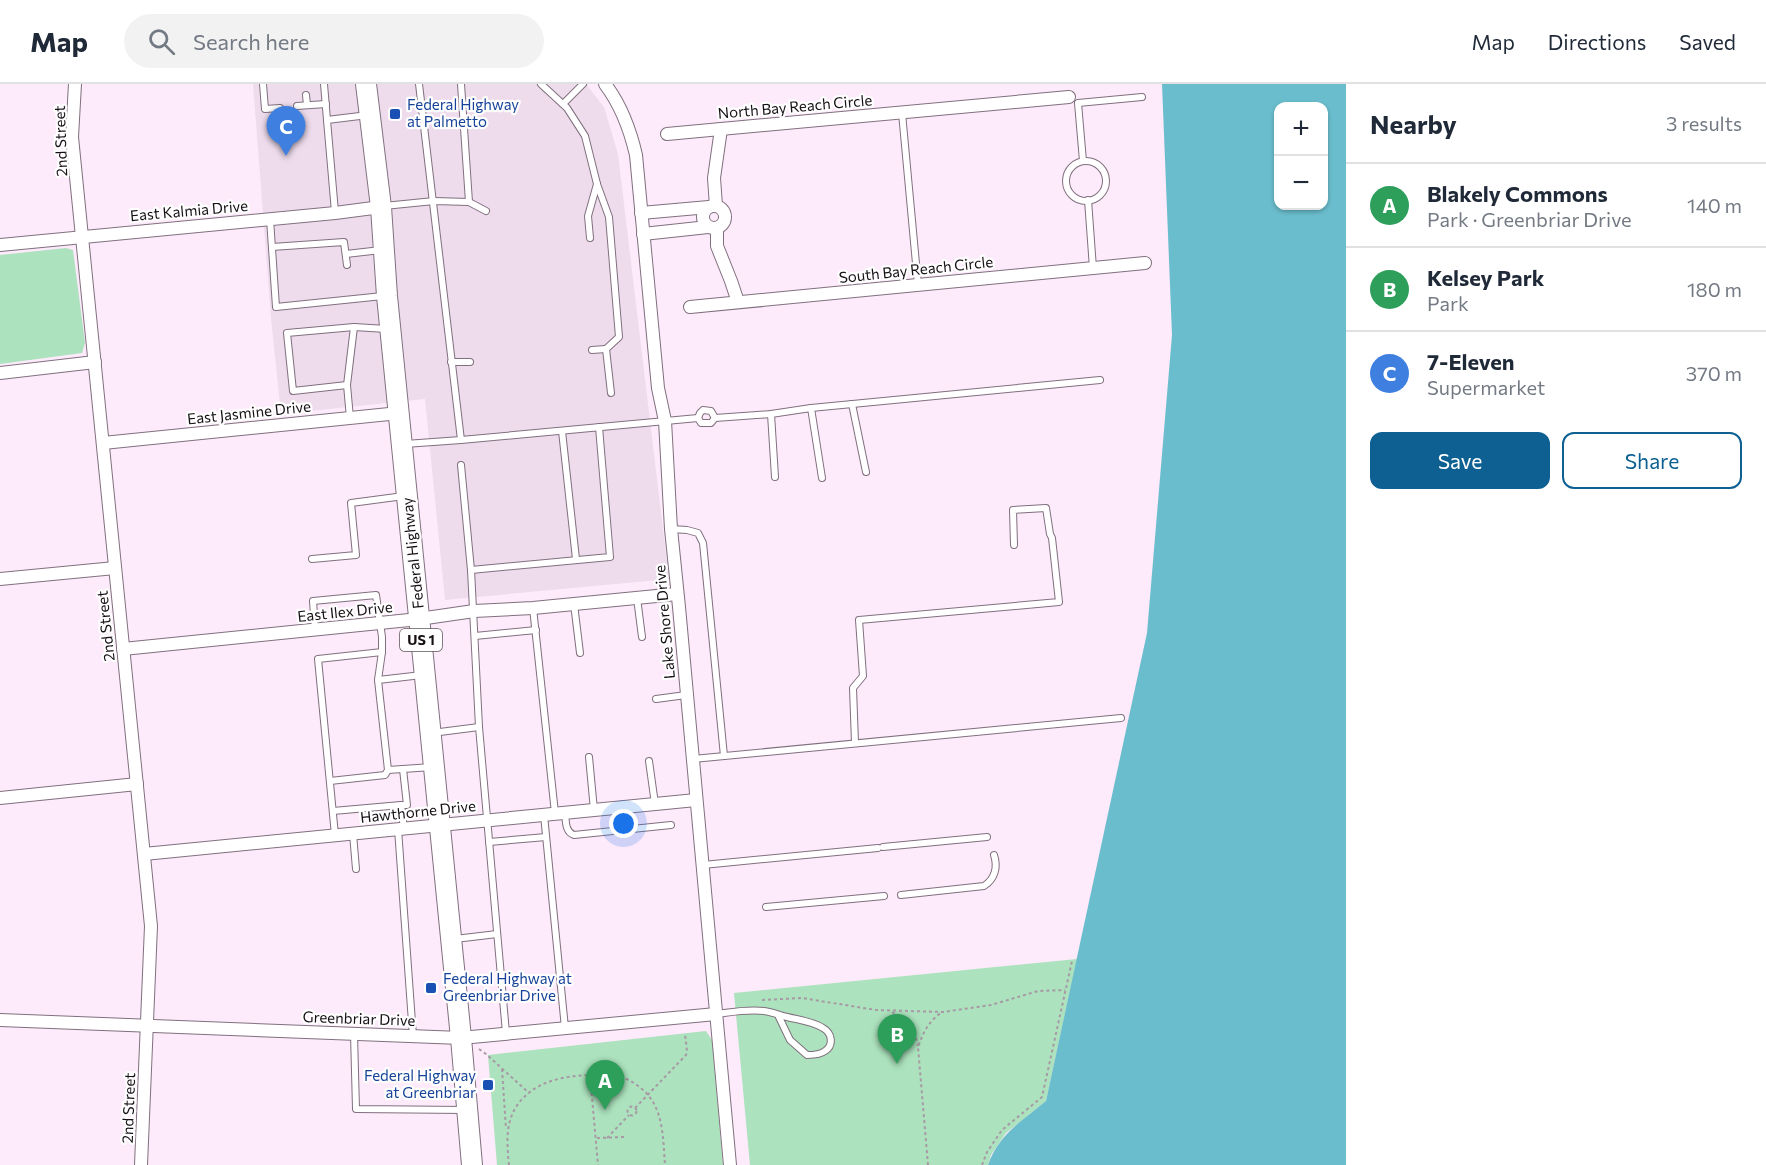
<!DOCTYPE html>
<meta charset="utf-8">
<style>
:root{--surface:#fff;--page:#f2f2f3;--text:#1f2937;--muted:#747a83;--line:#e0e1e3;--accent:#0e6092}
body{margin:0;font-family:Commissioner,sans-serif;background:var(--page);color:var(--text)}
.controls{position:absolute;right:18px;top:18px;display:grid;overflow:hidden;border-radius:12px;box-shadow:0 2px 4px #0004}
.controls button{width:54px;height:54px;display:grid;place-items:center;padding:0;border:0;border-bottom:2px solid var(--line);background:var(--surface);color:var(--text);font:30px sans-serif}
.you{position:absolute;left:624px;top:740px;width:21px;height:21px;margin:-15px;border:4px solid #fff;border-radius:50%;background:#1a73e8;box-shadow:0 0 0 9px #1a73e833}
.badge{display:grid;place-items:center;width:39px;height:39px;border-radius:50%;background:var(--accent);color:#fff;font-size:20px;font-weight:700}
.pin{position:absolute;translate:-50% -50px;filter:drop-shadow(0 2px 3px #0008)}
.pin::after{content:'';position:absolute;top:32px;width:21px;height:18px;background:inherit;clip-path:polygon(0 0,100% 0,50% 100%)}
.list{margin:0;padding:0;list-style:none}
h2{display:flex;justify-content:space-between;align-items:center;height:78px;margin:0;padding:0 24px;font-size:26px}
h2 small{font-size:20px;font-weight:400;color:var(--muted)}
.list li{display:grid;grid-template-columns:39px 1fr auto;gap:18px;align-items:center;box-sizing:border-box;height:84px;padding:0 24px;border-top:2px solid var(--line)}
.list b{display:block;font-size:22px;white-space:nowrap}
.list p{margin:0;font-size:20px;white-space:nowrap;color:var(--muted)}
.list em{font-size:20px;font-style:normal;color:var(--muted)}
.actions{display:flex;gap:12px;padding:18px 24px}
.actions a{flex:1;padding:14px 0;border:2px solid var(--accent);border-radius:12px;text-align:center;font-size:21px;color:var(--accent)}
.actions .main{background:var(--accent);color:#fff}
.icon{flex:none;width:33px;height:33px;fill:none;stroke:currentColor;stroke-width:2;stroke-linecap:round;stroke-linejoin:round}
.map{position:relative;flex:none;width:1346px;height:1081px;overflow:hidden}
header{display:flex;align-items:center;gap:36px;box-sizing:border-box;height:84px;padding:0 30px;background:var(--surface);border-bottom:2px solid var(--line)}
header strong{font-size:28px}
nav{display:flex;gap:33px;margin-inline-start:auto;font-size:21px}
.search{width:420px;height:54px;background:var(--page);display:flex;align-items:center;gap:15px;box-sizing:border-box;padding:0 21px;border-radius:33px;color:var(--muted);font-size:22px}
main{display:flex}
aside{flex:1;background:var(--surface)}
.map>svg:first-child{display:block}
</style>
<header>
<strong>Map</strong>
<div class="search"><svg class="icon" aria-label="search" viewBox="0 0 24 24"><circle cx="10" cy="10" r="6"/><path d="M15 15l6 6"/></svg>Search here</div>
<nav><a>Map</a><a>Directions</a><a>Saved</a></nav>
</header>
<main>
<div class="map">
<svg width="1346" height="1081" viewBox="0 0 1346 1081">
<rect width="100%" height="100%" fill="#fdeafa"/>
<polygon fill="#eedced" points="253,0 586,0 604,23 618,70 669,495 445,516 425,315 281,330 271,234"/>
<g fill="#ace2bd">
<polygon points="66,164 73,166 85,259 82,269 0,280 0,171"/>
<polygon points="1077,875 1046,1017 1006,1049 991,1071 988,1081 750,1081 734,909"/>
<polygon points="706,947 712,956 723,1081 497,1081 488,971"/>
</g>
<path fill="#6abdcd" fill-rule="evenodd" d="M1162,0H1346V1081H988C999,1050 1022,1037 1046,1017L1147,549L1172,251ZM1278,22H1324V122H1278Z"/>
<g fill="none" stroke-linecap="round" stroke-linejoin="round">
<g stroke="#80707e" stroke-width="8">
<g id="service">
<polyline points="263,0 265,25 280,24"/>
<polyline points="324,0 327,36"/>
<polyline points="419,0 461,356"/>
<polyline points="541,0 567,24 585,52 597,100 609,133 619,253 606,265 611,309"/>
<polyline points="306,11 307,21"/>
<polyline points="563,20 583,0"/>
<polyline points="297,22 326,20"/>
<polyline points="902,29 918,201"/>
<polyline points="1083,77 1078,19 1142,13"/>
<circle cx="1086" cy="97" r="20"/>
<polyline points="1088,116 1093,184"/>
<polyline points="469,118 486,127"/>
<polyline points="384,122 434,117 469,118 461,0"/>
<polyline points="335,128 327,36 368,31"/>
<polyline points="270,135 276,223 383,212"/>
<polyline points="590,154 588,132 597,100"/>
<polyline points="272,163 344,158 347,181"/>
<polyline points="346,170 381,166"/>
<polyline points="592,266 606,265"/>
<polyline points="451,278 470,278"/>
<polyline points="347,301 293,307 287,249 354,243"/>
<polyline points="852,320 866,388"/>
<polyline points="811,324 822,394"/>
<polyline points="771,330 775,393"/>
<polyline points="350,334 347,301 354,243 387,245"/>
<polyline points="698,334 700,329 703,326 711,327 715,334"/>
<polyline points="562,347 576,475"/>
<polyline points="405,360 461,356 698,334 701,339 711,339 715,334 771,330 811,324 1100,296"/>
<polyline points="461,381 471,486 479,643 506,949"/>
<polyline points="671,445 687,446 698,449 703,459 724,672"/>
<polyline points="312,475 356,471 351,419 404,412"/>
<polyline points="471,486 610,473 599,343"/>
<polyline points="637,514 642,553"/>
<polyline points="574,520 580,569"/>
<polyline points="533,524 555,729"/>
<polyline points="315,545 313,517 376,511 382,553 382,568 318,575 335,751"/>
<polyline points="475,552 536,546"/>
<polyline points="378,596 422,591"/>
<polyline points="656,615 686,611"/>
<polyline points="432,649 479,643"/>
<polyline points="855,659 853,604 863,592 859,536 1059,518 1052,454 1050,450 1046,424 1013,426 1014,461"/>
<polyline points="589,673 594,726"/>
<polyline points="693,675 1121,634"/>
<polyline points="649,677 655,720"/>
<polyline points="388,686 432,683"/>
<polyline points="330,697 385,691 388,686 378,596 382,568"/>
<polyline points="401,721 407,721 403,685"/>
<polyline points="333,727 401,721 404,745"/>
<path d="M565,729C566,737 565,748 574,751L671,741"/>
<polyline points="544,731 565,944"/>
<polyline points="398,745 413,952"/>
<polyline points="353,750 356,785"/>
<polyline points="489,758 546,753"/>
<polyline points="883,763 987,753"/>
<polyline points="703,781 878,764"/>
<path d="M901,811L984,802C995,795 998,783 994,771"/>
<polyline points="766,823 884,812"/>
<polyline points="455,855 497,850"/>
<path d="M716,930C732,928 748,925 764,927C772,928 779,931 787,933C799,936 812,937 823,944C832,949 834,961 825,967C820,971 813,971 807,971L790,956L778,931"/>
<polyline points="354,950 356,1025 466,1026"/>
</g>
</g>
<g stroke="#80707e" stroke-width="14">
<g id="minor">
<polyline points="75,0 72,53 151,842 141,1081"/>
<path d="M605,0C621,21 630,45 636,71L658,304L665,337L671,445L679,523L730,1081"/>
<polyline points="667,50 1069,13"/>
<circle cx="714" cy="133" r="11"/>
<polyline points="716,122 714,94 721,45"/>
<polyline points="641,129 709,123"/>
<polyline points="717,144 717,162 731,197 738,218"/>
<polyline points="643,150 708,143"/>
<polyline points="0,161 335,129 381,123"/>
<polyline points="690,223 1145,179"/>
<polyline points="0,289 95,278"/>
<polyline points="103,359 399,329"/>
<polyline points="0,495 115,484"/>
<polyline points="123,565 419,535 474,527 533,524 677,510"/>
<polyline points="0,714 137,700"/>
<polyline points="144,770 696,716"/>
<polyline points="0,936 461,954 716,930"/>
</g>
</g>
<g stroke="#80707e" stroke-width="22">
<polyline id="primary" points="366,0 381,123 387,212 461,954 472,1081"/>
</g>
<g stroke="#a799a5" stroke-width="2" stroke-dasharray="3 3" stroke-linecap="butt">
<polyline points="762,916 802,914 876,926 943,928 991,921 1038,907 1065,906"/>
<path d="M892,928C906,936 915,946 918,962"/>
<polyline points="479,965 486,970 529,1009"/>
<polyline points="502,985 506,1045"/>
<polyline points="590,991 598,1081"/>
<circle cx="632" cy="1027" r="4.5"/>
<polyline points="635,1024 686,971 687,967 685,950"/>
<polyline points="597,1054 624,1053"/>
<polyline points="607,1054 629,1031"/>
<path d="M509,1081C507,1061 505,1041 516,1023C532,998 562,992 589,991C600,990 611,989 621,993C631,996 641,1003 648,1011C664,1030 663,1057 665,1081"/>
<path d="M928,1081L918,963C924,947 928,938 942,928"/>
<polyline points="982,1081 987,1068 1002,1046 1042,1013 1072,877"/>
</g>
<use href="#service" stroke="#fff" stroke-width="6"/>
<use href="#minor" stroke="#fff" stroke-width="12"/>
<use href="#primary" stroke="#fff" stroke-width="20"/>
</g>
<g fill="#1a4fb4" stroke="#fefefe" stroke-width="2">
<rect x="389" y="24" width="12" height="12" rx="3"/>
<rect x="425" y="898" width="12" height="12" rx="3"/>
<rect x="482" y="995" width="12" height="12" rx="3"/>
</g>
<g text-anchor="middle" stroke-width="4.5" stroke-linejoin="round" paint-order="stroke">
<rect fill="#fefefe" stroke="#5c575b" stroke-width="1.5" x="400" y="545" width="42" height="22" rx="4.5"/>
<g font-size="14" font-weight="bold" fill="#161015">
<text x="421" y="561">US 1</text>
</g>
<g font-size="15" fill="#164399" stroke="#fefefe" text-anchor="start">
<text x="407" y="26">Federal Highway<tspan x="407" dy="17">at Palmetto</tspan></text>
<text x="443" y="900">Federal Highway at<tspan x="443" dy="17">Greenbriar Drive</tspan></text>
<text x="476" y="997" text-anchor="end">Federal Highway<tspan x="476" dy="17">at Greenbriar</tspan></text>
</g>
<g font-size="15" fill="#161015" stroke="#fefefe">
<text transform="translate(795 23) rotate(-5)" y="5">North Bay Reach Circle</text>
<text transform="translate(61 57) rotate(-92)" y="5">2nd Street</text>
<text transform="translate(189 127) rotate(-5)" y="5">East Kalmia Drive</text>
<text transform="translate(916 186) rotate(-6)" y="5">South Bay Reach Circle</text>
<text transform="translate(249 329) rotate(-6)" y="5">East Jasmine Drive</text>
<text transform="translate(413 469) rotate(-96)" y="5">Federal Highway</text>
<text transform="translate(345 528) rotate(-6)" y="5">East Ilex Drive</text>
<text transform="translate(665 538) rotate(-95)" y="5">Lake Shore Drive</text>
<text transform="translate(106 542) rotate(-96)" y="5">2nd Street</text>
<text transform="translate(418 728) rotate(-6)" y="5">Hawthorne Drive</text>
<text transform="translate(359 935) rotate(2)" y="5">Greenbriar Drive</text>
<text transform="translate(129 1024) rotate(-88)" y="5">2nd Street</text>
</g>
</g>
</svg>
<div class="controls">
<button>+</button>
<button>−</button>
</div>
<div class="you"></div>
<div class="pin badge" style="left:605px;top:1026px;background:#2e9e5b">A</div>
<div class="pin badge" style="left:897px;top:980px;background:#2e9e5b">B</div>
<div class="pin badge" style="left:286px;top:72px;background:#3f7fe0">C</div>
</div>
<aside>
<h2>Nearby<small>3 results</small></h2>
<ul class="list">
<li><span class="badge" style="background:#2e9e5b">A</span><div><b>Blakely Commons</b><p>Park · Greenbriar Drive</p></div><em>140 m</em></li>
<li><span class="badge" style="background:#2e9e5b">B</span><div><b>Kelsey Park</b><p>Park</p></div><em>180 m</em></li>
<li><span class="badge" style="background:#3f7fe0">C</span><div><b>7-Eleven</b><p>Supermarket</p></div><em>370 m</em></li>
</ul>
<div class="actions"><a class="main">Save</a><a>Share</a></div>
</aside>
</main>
